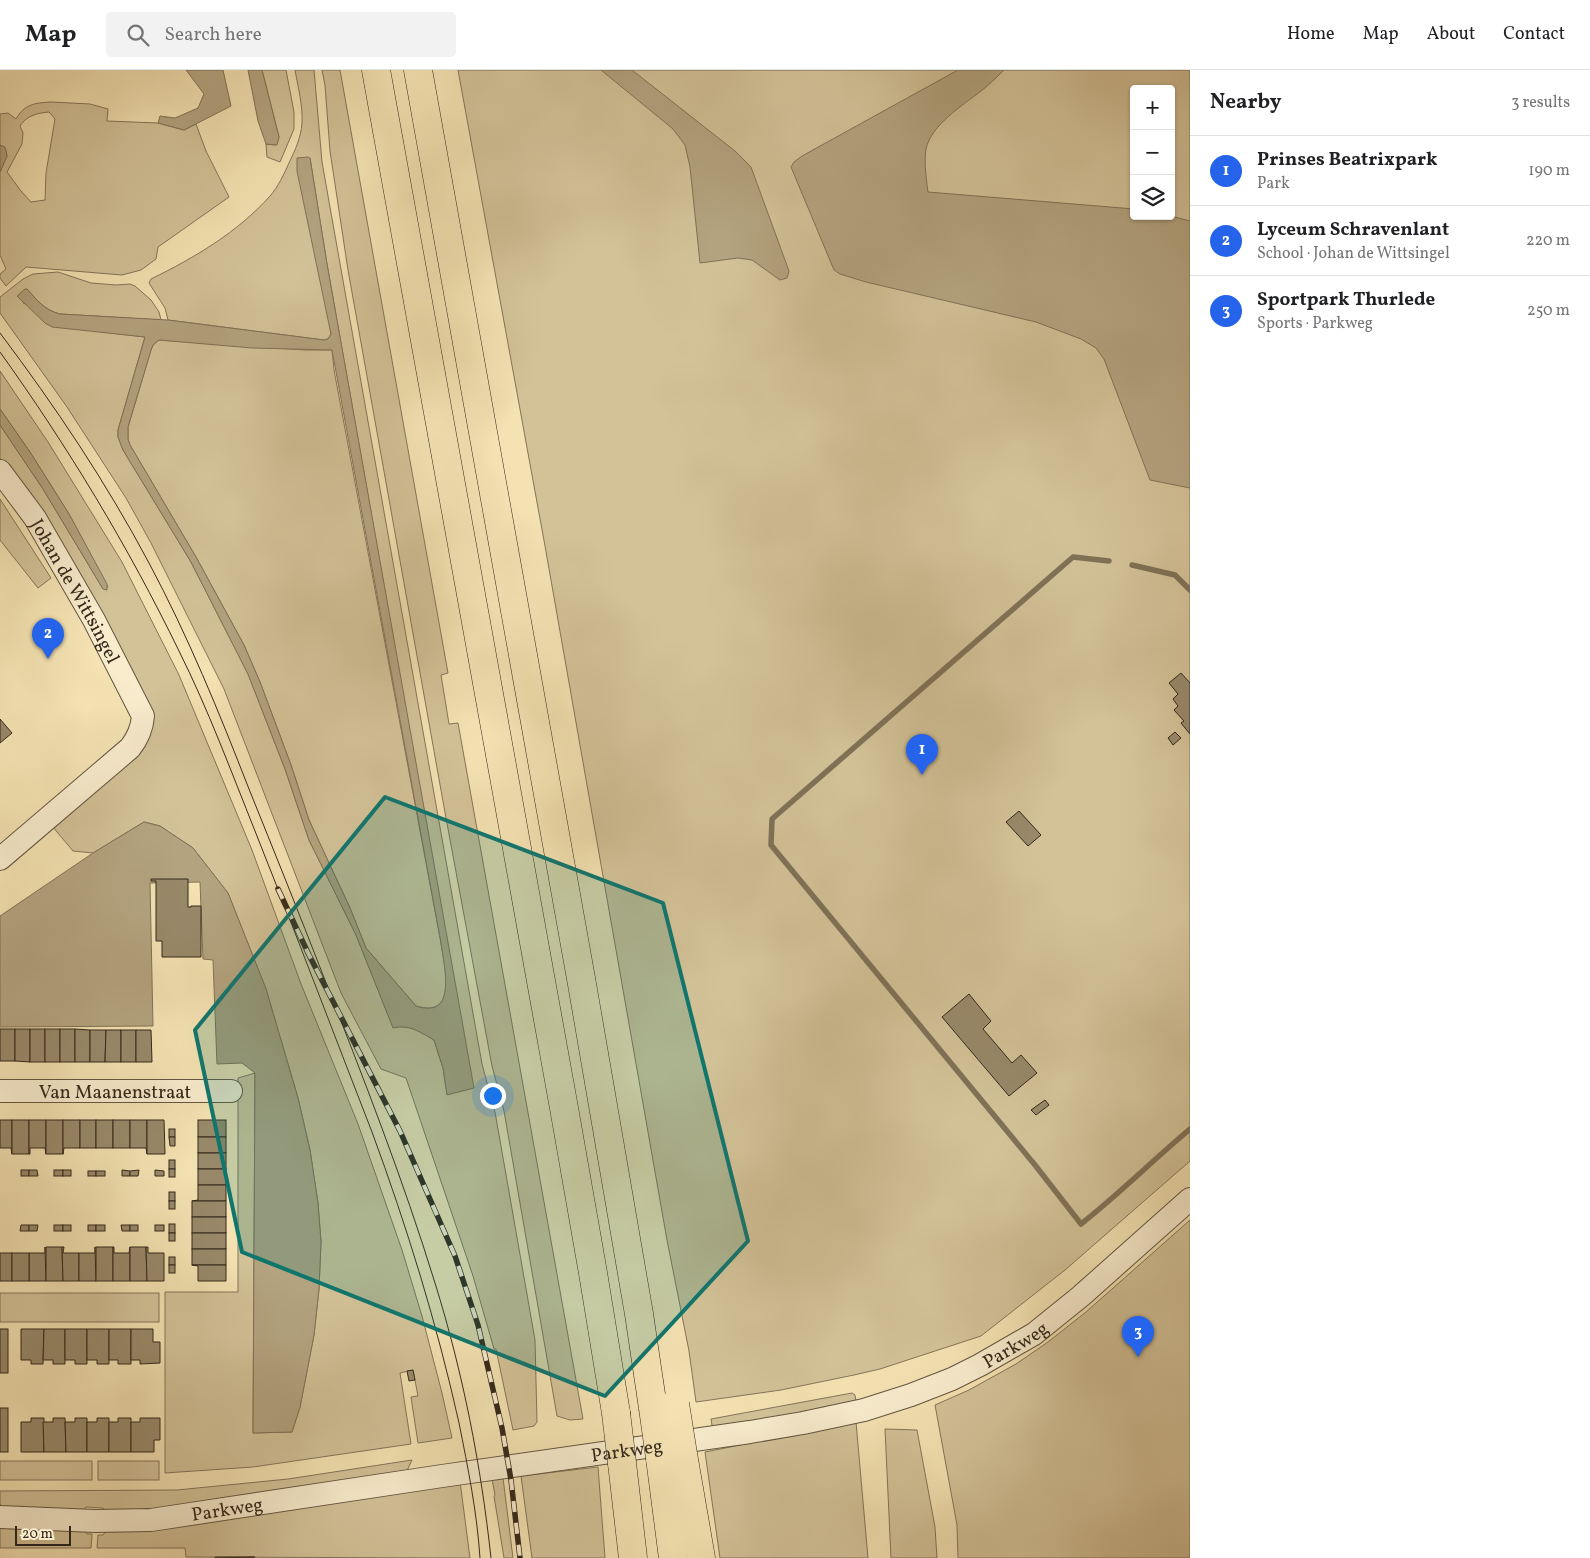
<!DOCTYPE html>
<meta charset="utf-8">
<style>
:root{--surface:#fff;--page:#f2f2f2;--text:#202124;--muted:#757577;--line:#e0e0e0;--accent:#2563eb}
body{margin:0;font-family:Vollkorn,serif;background:var(--page);color:var(--text)}
.controls{position:absolute;right:15px;top:15px;display:grid;overflow:hidden;border-radius:5px;box-shadow:0 1px 4px #0004}
.controls button{width:45px;height:45px;display:grid;place-items:center;padding:0;border:0;border-bottom:1px solid var(--line);background:var(--surface);color:var(--text);font:25px sans-serif}
.scale{position:absolute;left:15px;bottom:12px;width:56px;box-sizing:border-box;padding-left:5px;border:2px solid #34281b;border-top:0;font-size:14px;line-height:18px;white-space:nowrap;color:#34281b;-webkit-text-stroke:4px #f8eccd;paint-order:stroke}
.you{position:absolute;left:492px;top:1025px;width:18px;height:18px;margin:-12px;border:4px solid #fff;border-radius:50%;background:#1a73e8;box-shadow:0 0 0 8px #1a73e833}
.badge{display:grid;place-items:center;width:32px;height:32px;border-radius:50%;background:var(--accent);color:#fff;font-size:16px;font-weight:700}
.pin{position:absolute;translate:-50% -41px;filter:drop-shadow(0 1px 2px #0008)}
.pin::after{content:'';position:absolute;top:26px;width:18px;height:15px;background:inherit;clip-path:polygon(0 0,100% 0,50% 100%)}
.list{margin:0;padding:0;list-style:none}
h2{display:flex;justify-content:space-between;align-items:center;height:65px;margin:0;padding:0 20px;font-size:21px}
h2 small{font-size:16px;font-weight:400;color:var(--muted)}
.list li{display:grid;grid-template-columns:32px 1fr auto;gap:15px;align-items:center;box-sizing:border-box;height:70px;padding:0 20px;border-top:1px solid var(--line)}
.list b{display:block;font-size:19px;white-space:nowrap}
.list p{margin:0;font-size:16px;white-space:nowrap;color:var(--muted)}
.list em{font-size:16px;font-style:normal;color:var(--muted)}
.icon{flex:none;width:28px;height:28px;fill:none;stroke:currentColor;stroke-width:2;stroke-linecap:round;stroke-linejoin:round}
.map{position:relative;flex:none;width:1190px;height:1488px;overflow:hidden}
header{display:flex;align-items:center;gap:30px;box-sizing:border-box;height:70px;padding:0 25px;background:var(--surface);border-bottom:1px solid var(--line)}
header strong{font-size:24px}
nav{display:flex;gap:28px;margin-inline-start:auto;font-size:18px}
.search{width:350px;height:45px;background:var(--page);display:flex;align-items:center;gap:12px;box-sizing:border-box;padding:0 18px;border-radius:5px;color:var(--muted);font-size:19px}
main{display:flex}
aside{flex:1;background:var(--surface)}
.map>svg:first-child{display:block}
</style>
<header>
<strong>Map</strong>
<div class="search"><svg class="icon" aria-label="search" viewBox="0 0 24 24"><circle cx="10" cy="10" r="6"/><path d="M15 15l6 6"/></svg>Search here</div>
<nav><a>Home</a><a>Map</a><a>About</a><a>Contact</a></nav>
</header>
<main>
<div class="map">
<svg width="1190" height="1488" viewBox="0 0 1190 1488">
<rect width="100%" height="100%" fill="#f4e2b2"/>
<filter id="stains"><feTurbulence type="fractalNoise" baseFrequency=".004" numOctaves="4"/><feColorMatrix values="0 0 0 0 .2 0 0 0 0 .09 0 0 0 0 .02 0 0 0 .5 -.17"/></filter>
<radialGradient id="worn" r=".72"><stop offset=".6" stop-color="#630" stop-opacity="0"/><stop offset="1" stop-color="#630" stop-opacity=".3"/></radialGradient>
<g fill="#d3c298" stroke="#84755a" fill-rule="evenodd">
<polygon points="262,0 286,0 294,42 294,59 280,92 267,87 266,74 276,75 279,67"/>
<path d="M295,0H314L322,92L482,994L495,1042L535,1270L537,1352L534,1356L513,1360L496,1279H494L473,1206L406,1008L381,999L341,923L224,619L151,473L126,428L67,337L0,243V227L23,209L33,204L58,202L91,213L116,215L130,214L135,216L151,230L159,242L161,250L60,244C44,240 37,230 27,219L23,233L102,262L145,267L118,360V367L123,380L191,492L248,604L285,699L309,770L356,865L393,957C411,955 419,961 434,970L443,998L447,1024L473,1018L327,194L310,88L331,264L328,269L324,270L168,250L165,238L149,213L151,209C194,188 238,162 270,126C278,117 284,104 289,93C295,80 301,68 302,53C303,36 298,17 295,0Z"/>
<polygon points="322,0 340,0 448,603 441,605 449,654 458,653 583,1349 570,1350 557,1346 504,1041 492,996 446,748 348,200 330,81 325,15"/>
<path d="M458,0H1190V1091L1065,1200L981,1266L880,1299L854,1305L781,1320L696,1332L689,1281L667,1170L545,476ZM1134,19H1171V146H1134Z"/>
<path d="M51,32L90,34L108,39L107,51L158,53L184,60L196,54L206,81L229,127L158,177L156,189L141,200L122,205L26,197L6,216L0,208V204L6,199L0,185V102L7,86L5,78L0,75V44L8,43L16,49C25,34 34,33 51,32ZM49,42L55,49L46,103L45,130L31,132L21,121L7,102L22,74L23,63L20,56C27,45 38,43 49,42Z"/>
<path d="M159,270L305,280H332L334,300L441,873C444,896 459,949 416,936L366,878L350,838L309,750L291,695L260,612L244,575L196,487L130,375L128,369V357L151,280L153,275Z"/>
<polygon points="0,301 48,372 122,492 179,605 252,780 301,914 358,1054 402,1180 422,1246 442,1323 452,1368 418,1373 411,1327 418,1326 413,1300 400,1303 411,1374 253,1397 165,1403 165,1222 238,1222 238,1008 255,1003 253,1363 292,1362 300,1337 314,1265 319,1219 321,1172 318,1133 310,1080 298,1028 266,919 228,823 193,778 160,756 144,752 93,783 73,781 52,756 149,652 40,441 0,388 0,355 43,419 103,519 108,517 69,444 30,382 0,339"/>
<polygon points="0,429 51,508 38,518 0,470"/>
<polygon points="1190,1150 1190,1488 958,1488 957,1455 935,1335 969,1320 1016,1294 1048,1272 1086,1242"/>
<rect x="0" y="1223" width="159" height="29"/>
<polygon points="852,1323 855,1325 856,1331 713,1361 711,1349"/>
<polygon points="856,1352 868,1488 720,1488 705,1382"/>
<polygon points="885,1359 917,1360 935,1457 937,1488 891,1488"/>
<polygon points="412,1390 405,1405 137,1444 108,1444 103,1438 86,1437 82,1443 7,1442 0,1434 0,1421 177,1420 288,1409"/>
<rect x="0" y="1391" width="92" height="19"/>
<rect x="98" y="1391" width="61" height="19"/>
<polygon points="598,1397 605,1488 532,1488 521,1406"/>
<polygon points="503,1408 513,1488 504,1488 494,1426 495,1425 492,1409"/>
<polygon points="460,1411 470,1488 186,1487 185,1478 97,1478 98,1465 103,1465 108,1458"/>
<polygon points="0,1455 82,1458 87,1464 92,1464 91,1478 0,1478"/>
</g>
<g fill="#b3a37f" stroke="#807257" fill-rule="evenodd">
<polygon points="186,0 223,0 231,36 184,60 158,53 160,46 175,48 198,38 204,24"/>
<polygon points="248,0 262,0 279,67 277,75 266,74 258,51"/>
<polygon points="601,0 632,0 735,81 751,97 789,201 787,208 780,210 752,190 738,188 700,193 690,97 685,75 673,59"/>
<path d="M958,0H1004C997,7 989,15 981,21C963,35 931,55 926,79C924,92 926,108 928,122L1134,139V146H1171L1190,151V418L1150,410L1104,289L1096,278L1081,269L1036,252L866,212L840,204L834,200L791,97L794,92L802,86Z"/>
<polygon points="0,75 5,77 7,86 0,102"/>
<path d="M308,87L310,88L327,194L474,1018L447,1025L443,998L434,970C420,962 409,954 393,958L356,865L309,770L285,699L248,604L191,492L123,380L118,367V360L145,267L52,257L45,253L17,226L25,219H27C37,230 44,240 60,244L168,250L324,270L328,269L331,264L297,101V88ZM159,270L252,278L332,280L441,873C444,896 458,950 416,936L366,878L350,838L309,750L291,695L260,612L244,575L196,487L130,375L128,369V357L151,280L153,275Z"/>
<polygon points="0,339 30,382 69,444 107,514 107,520 103,519 43,419 0,355"/>
<polygon points="144,752 160,756 193,778 228,823 266,919 298,1028 310,1080 318,1133 321,1172 319,1219 314,1265 300,1337 292,1362 253,1363 255,1003 242,993 217,994 213,890 203,889 200,812 150,813 153,956 0,957 0,846 93,783"/>
</g>
<g fill="none" stroke-linecap="round" stroke-linejoin="round">
<g stroke="#807257" stroke-width="5.5">
<path d="M1109,491L1073,487L772,749L771,775L1035,1095L1081,1154C1119,1124 1153,1090 1190,1059"/>
<polyline points="1132,495 1175,505 1190,520"/>
</g>
</g>
<g fill="#98896a" stroke="#34281b">
<polygon points="1181,603 1190,613 1190,664 1181,653 1184,651 1174,640 1178,636 1173,629 1178,624 1169,613"/>
<polygon points="0,649 12,663 0,673"/>
<polygon points="1175,662 1181,668 1173,675 1168,668"/>
<polygon points="1019,741 1041,765 1028,776 1006,752"/>
<polygon points="151,809 188,809 188,837 191,837 191,836 201,836 201,887 162,887 162,871 156,871 156,811 151,811"/>
<polygon points="969,924 991,951 983,959 1012,993 1021,985 1037,1003 1009,1026 942,947"/>
<rect x="0" y="959" width="15" height="32"/>
<polygon points="15,959 30,959 30,992 15,991"/>
<rect x="30" y="959" width="15" height="33"/>
<rect x="45" y="959" width="15" height="33"/>
<rect x="60" y="959" width="15" height="33"/>
<polygon points="75,959 90,960 90,992 75,992"/>
<polygon points="90,960 106,960 105,992 90,992"/>
<polygon points="106,960 121,960 121,992 105,992"/>
<rect x="121" y="960" width="15" height="32"/>
<polygon points="136,960 151,960 152,992 136,992"/>
<polygon points="1045,1030 1049,1035 1036,1045 1031,1040"/>
<polygon points="0,1050 12,1050 12,1084 11,1078 0,1078"/>
<rect x="12" y="1050" width="17" height="34"/>
<polygon points="29,1050 46,1050 46,1084 45,1078 30,1078 30,1084 29,1084"/>
<rect x="46" y="1050" width="17" height="34"/>
<polygon points="63,1050 80,1050 80,1078 64,1078 63,1084"/>
<rect x="80" y="1050" width="16" height="28"/>
<rect x="96" y="1050" width="17" height="28"/>
<rect x="113" y="1050" width="17" height="28"/>
<polygon points="130,1050 147,1050 147,1084 146,1078 130,1078"/>
<polygon points="147,1050 164,1050 165,1084 147,1084"/>
<rect x="198" y="1050" width="28" height="17"/>
<rect x="169" y="1059" width="6" height="8"/>
<polygon points="169,1067 175,1067 175,1076 170,1076"/>
<rect x="198" y="1067" width="28" height="16"/>
<rect x="198" y="1083" width="28" height="16"/>
<rect x="169" y="1090" width="6" height="9"/>
<rect x="169" y="1099" width="6" height="8"/>
<rect x="198" y="1099" width="28" height="16"/>
<rect x="21" y="1100" width="8" height="6"/>
<polygon points="29,1100 37,1100 38,1106 29,1106"/>
<rect x="54" y="1100" width="9" height="6"/>
<rect x="63" y="1100" width="8" height="6"/>
<polygon points="122,1100 130,1101 130,1106 122,1106"/>
<polygon points="139,1100 138,1106 130,1106 130,1101"/>
<polygon points="155,1100 164,1101 164,1106 155,1106"/>
<rect x="88" y="1101" width="8" height="5"/>
<rect x="96" y="1101" width="9" height="5"/>
<polygon points="198,1115 226,1115 226,1131 192,1131 198,1130"/>
<rect x="169" y="1122" width="6" height="9"/>
<rect x="169" y="1131" width="6" height="8"/>
<rect x="192" y="1131" width="34" height="16"/>
<rect x="192" y="1147" width="34" height="16"/>
<rect x="169" y="1154" width="6" height="9"/>
<polygon points="21,1155 29,1155 29,1161 20,1161"/>
<polygon points="29,1155 38,1155 37,1161 29,1161"/>
<rect x="54" y="1155" width="9" height="6"/>
<rect x="63" y="1155" width="8" height="6"/>
<rect x="88" y="1155" width="8" height="6"/>
<rect x="96" y="1155" width="9" height="6"/>
<polygon points="121,1155 130,1155 130,1161 122,1161"/>
<rect x="130" y="1155" width="8" height="6"/>
<rect x="155" y="1155" width="9" height="6"/>
<rect x="169" y="1163" width="6" height="8"/>
<rect x="192" y="1163" width="34" height="16"/>
<polygon points="45,1177 46,1211 29,1211 29,1183 45,1183"/>
<polygon points="46,1177 62,1177 63,1211 46,1211"/>
<polygon points="62,1177 64,1177 63,1183 79,1183 79,1211 63,1211"/>
<polygon points="95,1177 96,1211 79,1211 79,1183 95,1183"/>
<rect x="96" y="1177" width="17" height="34"/>
<polygon points="113,1177 114,1177 114,1183 129,1183 130,1177 130,1211 113,1211"/>
<polygon points="130,1177 146,1177 147,1211 130,1211"/>
<polygon points="146,1177 148,1177 148,1183 164,1183 164,1211 147,1211"/>
<rect x="192" y="1179" width="34" height="16"/>
<rect x="0" y="1183" width="12" height="28"/>
<rect x="12" y="1183" width="17" height="28"/>
<rect x="169" y="1187" width="6" height="8"/>
<rect x="169" y="1195" width="6" height="8"/>
<polygon points="192,1195 226,1195 226,1211 198,1211 198,1196"/>
<rect x="0" y="1259" width="8" height="44"/>
<polygon points="21,1259 44,1259 43,1294 31,1294 31,1290 21,1290"/>
<polygon points="44,1259 65,1259 65,1294 53,1294 53,1290 43,1290"/>
<polygon points="65,1259 87,1259 87,1294 75,1294 75,1290 65,1290"/>
<polygon points="87,1259 109,1259 109,1294 97,1294 97,1290 87,1290"/>
<polygon points="109,1259 131,1259 131,1294 118,1294 118,1290 109,1290"/>
<polygon points="131,1259 153,1259 153,1272 160,1272 160,1293 140,1294 140,1290 131,1290"/>
<polygon points="413,1300 415,1310 409,1311 407,1301"/>
<rect x="0" y="1338" width="8" height="44"/>
<polygon points="31,1348 44,1348 44,1382 21,1382 21,1352 31,1352"/>
<polygon points="53,1348 65,1348 66,1382 44,1382 43,1352 53,1352"/>
<polygon points="75,1348 87,1348 87,1382 66,1382 65,1352 75,1352"/>
<polygon points="97,1348 109,1348 109,1382 87,1382 87,1352 97,1352"/>
<polygon points="118,1348 131,1348 131,1382 109,1382 109,1352 118,1352"/>
<polygon points="140,1348 160,1348 160,1370 154,1370 154,1382 131,1382 131,1352 140,1352"/>
<polygon points="215,1487 255,1487 215,1488"/>
</g>
<g fill="none" stroke-linecap="round" stroke-linejoin="round">
<g stroke="#645641" stroke-width="24">
<g id="minor">
<path id="s1" d="M0,401L35,448L94,550L143,646C142,659 138,668 130,678L0,789"/>
<path id="s2" d="M0,1021H231"/>
<path id="s3" d="M0,1447L95,1451L151,1450L442,1406L750,1362L803,1353L864,1340L911,1325L952,1309L980,1295L1034,1264L1081,1226L1190,1129"/>
</g>
</g>
<g stroke="#34281b" stroke-width="29">
<g id="motorway">
<polyline points="376,0 564,1038 593,1203 616,1343"/>
<polyline points="418,0 582,914 639,1244 653,1338"/>
<polyline points="683,1384 701,1488"/>
<polyline points="660,1388 673,1488"/>
<polyline points="622,1393 633,1488"/>
</g>
</g>
<use href="#minor" stroke="#f8eccd" stroke-width="22"/>
<use href="#motorway" stroke="#f4e2b2" stroke-width="28"/>
<g stroke="#34281b" stroke-width="1">
<path d="M0,263C55,336 106,412 149,493C188,566 219,642 249,719C274,781 299,843 323,905C363,1007 403,1109 435,1213C463,1303 481,1395 491,1488"/>
<path d="M0,282C68,377 128,476 179,581C208,639 231,701 255,761C295,861 333,962 372,1062C407,1157 437,1254 459,1353C468,1398 477,1442 480,1488"/>
</g>
<g stroke="#34281b" stroke-width="5.5">
<polyline id="rail" points="278,819 309,885 400,1061 455,1186 478,1255 502,1358 511,1410 520,1488"/>
</g>
<use href="#rail" stroke="#f8eccd" stroke-width="4" stroke-dasharray="11" stroke-linecap="butt"/>
<g stroke="#34281b" stroke-width="29" stroke-linecap="butt">
<g id="motorway-bridge">
<polyline points="675,1334 683,1384"/>
<polyline points="653,1338 660,1388"/>
<polyline points="616,1343 622,1393"/>
</g>
</g>
<use href="#motorway-bridge" stroke="#f4e2b2" stroke-width="28"/>
</g>
<path fill="#0f766e" fill-opacity="0.2" stroke="#0f766e" stroke-width="4" stroke-linejoin="round" d="M385,727L663,833L748,1171L605,1326L242,1182L195,960Z"/>
<g text-anchor="middle" stroke-width="4" stroke-linejoin="round" paint-order="stroke">
<g font-size="19" fill="#34281b" stroke="#f8eccd">
<text dy="7" stroke="none"><textPath href="#s1" startOffset="142">Johan de Wittsingel</textPath></text>
<text dy="7" stroke="none"><textPath href="#s2" startOffset="115">Van Maanenstraat</textPath></text>
<text dy="7" stroke="none"><textPath href="#s3" startOffset="1038">Parkweg</textPath></text>
<text dy="7" stroke="none"><textPath href="#s3" startOffset="632">Parkweg</textPath></text>
<text dy="7" stroke="none"><textPath href="#s3" startOffset="228">Parkweg</textPath></text>
</g>
</g>
<rect width="100%" height="100%" filter="url(#stains)"/>
<rect width="100%" height="100%" fill="url(#worn)"/>
</svg>
<div class="controls">
<button>+</button>
<button>−</button>
<button><svg class="icon" aria-label="layers" viewBox="0 0 24 24"><path d="M12 4l9 5-9 5-9-5zM3 14l9 5 9-5"/></svg></button>
</div>
<div class="scale">20 m</div>
<div class="you"></div>
<div class="pin badge" style="left:922px;top:705px">1</div>
<div class="pin badge" style="left:48px;top:589px">2</div>
<div class="pin badge" style="left:1138px;top:1287px">3</div>
</div>
<aside>
<h2>Nearby<small>3 results</small></h2>
<ul class="list">
<li><span class="badge">1</span><div><b>Prinses Beatrixpark</b><p>Park</p></div><em>190 m</em></li>
<li><span class="badge">2</span><div><b>Lyceum Schravenlant</b><p>School · Johan de Wittsingel</p></div><em>220 m</em></li>
<li><span class="badge">3</span><div><b>Sportpark Thurlede</b><p>Sports · Parkweg</p></div><em>250 m</em></li>
</ul>
</aside>
</main>
